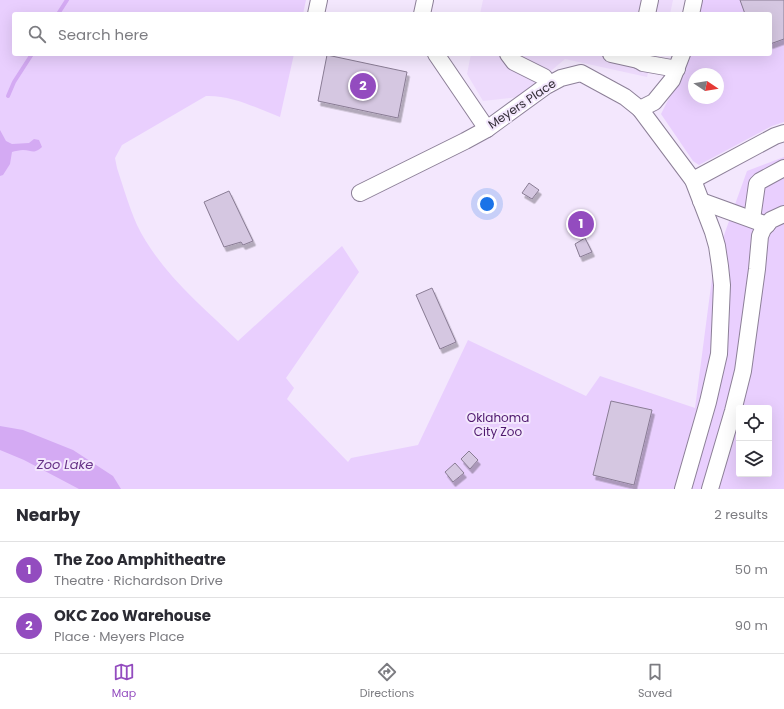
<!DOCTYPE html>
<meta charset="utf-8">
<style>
:root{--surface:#fff;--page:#f7f7f7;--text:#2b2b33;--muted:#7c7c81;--line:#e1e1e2;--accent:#934cbf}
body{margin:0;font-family:Poppins,sans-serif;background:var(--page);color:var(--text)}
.controls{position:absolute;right:12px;bottom:12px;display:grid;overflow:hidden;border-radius:4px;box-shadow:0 4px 16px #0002}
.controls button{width:36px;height:36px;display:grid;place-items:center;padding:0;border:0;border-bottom:1px solid var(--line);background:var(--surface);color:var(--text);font:20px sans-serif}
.compass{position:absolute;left:688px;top:68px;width:36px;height:36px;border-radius:50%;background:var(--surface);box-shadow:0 4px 16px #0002;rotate:102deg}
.you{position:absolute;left:487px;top:204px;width:14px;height:14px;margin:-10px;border:3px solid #fff;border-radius:50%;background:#1a73e8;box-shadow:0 0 0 6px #1a73e833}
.badge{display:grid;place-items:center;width:26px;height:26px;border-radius:50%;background:var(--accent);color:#fff;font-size:13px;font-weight:700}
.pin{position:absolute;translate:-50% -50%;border:2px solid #fff;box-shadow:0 1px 4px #0006}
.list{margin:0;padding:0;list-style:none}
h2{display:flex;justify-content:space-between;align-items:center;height:52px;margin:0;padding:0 16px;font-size:17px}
h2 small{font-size:13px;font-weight:400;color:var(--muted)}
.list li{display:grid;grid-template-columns:26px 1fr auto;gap:12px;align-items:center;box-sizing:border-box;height:56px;padding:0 16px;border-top:1px solid var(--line)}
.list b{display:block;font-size:15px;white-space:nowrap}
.list p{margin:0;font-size:13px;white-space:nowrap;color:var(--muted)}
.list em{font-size:13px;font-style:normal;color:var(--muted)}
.icon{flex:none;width:22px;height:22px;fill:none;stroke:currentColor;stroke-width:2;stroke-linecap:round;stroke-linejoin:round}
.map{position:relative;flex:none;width:784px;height:489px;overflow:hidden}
.search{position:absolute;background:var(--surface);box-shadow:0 4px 16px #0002;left:12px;right:12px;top:12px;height:44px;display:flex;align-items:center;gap:10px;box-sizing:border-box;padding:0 14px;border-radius:4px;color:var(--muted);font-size:15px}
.sheet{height:164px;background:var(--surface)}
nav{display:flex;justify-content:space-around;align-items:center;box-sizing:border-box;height:56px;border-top:1px solid var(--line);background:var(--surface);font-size:11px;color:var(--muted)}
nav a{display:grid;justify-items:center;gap:2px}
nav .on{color:var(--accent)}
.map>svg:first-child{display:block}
</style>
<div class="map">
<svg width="784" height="489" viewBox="0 0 784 489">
<defs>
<filter id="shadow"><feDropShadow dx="2.5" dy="4.5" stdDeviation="0" flood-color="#0004"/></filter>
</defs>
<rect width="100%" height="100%" fill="#f3e7fd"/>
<g fill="#eddafc">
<polygon points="483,0 673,0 670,14 480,14"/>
<polygon points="471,54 653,54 647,77 565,59 520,97 483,101 467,74"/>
</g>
<g fill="#e9cffe" fill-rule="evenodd">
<path d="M0,0H306L303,14H14V54H294L280,117C256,108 232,95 206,96L122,145L115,158L117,168C123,186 129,207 137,225C160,272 201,305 238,341L342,246L359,272L286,378L294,388L287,399L348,462L351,458L418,445L468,340L586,396L600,376L695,408L714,263L747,171L784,157V489H0ZM739,408H769V474H739Z"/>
<path d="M701,0H784V122L772,126L699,165L693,161L661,114L668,100L685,73L689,54H770V14H698ZM694,74H718V98H694Z"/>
</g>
<g fill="#d4aaf3">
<path d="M0,130L6,141L12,144L29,143L34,139L39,140L42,147C33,155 32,150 23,150C20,150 15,151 12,152L10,164L3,175L0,176Z"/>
<polygon points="0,426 23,430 73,450 113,476 121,489 79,489 24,460 0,450"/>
</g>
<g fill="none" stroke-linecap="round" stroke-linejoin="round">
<g stroke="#d4aaf3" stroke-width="4">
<polyline points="58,14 67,0"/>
<polyline points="8,96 14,82 32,54"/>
</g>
</g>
<g fill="#d5c7e1" stroke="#897c94" filter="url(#shadow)">
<polygon points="740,0 784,0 784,39 770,44 770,14 745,14"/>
<polygon points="327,55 407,72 398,118 318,101"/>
<polygon points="529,183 539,190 532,199 522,193"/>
<polygon points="229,191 253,241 243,245 241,242 224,247 204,202"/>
<polygon points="585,238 592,252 580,257 575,244"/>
<polygon points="432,288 456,342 440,349 416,295"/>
<polygon points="611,401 652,410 634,485 593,475"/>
<polygon points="469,451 478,460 470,469 461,459"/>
<polygon points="455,463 464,473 453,482 445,472"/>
</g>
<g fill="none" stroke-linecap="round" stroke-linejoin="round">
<g stroke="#8d8098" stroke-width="18">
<g id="minor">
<polyline points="316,14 319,0"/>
<polyline points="422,14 425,0"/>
<polyline points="647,14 650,0"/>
<polyline points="691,14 694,0"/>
<polyline points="436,54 487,129"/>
<polyline points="508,54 514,62 544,77 549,84"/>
<polyline points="611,54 638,60"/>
<polyline points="639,54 638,60 643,63 677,69"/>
<polyline points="640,109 693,180 713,232 717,246 720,266 722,285 719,354 708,402 683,489"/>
<polyline points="693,180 775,136 784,133"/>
<polyline points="360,193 465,141 487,129 546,86 561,78 581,73 625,97 640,109 654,102 672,80 682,54"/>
<polyline points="701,201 767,225"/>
<polyline points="752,219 757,184 760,181 784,168"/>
<polyline points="710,489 733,411 743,371 757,269 760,236 763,229 771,220 784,214"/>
</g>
</g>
<use href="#minor" stroke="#fff" stroke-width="16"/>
</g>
<g text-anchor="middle" stroke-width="4" stroke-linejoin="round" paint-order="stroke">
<g font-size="12" fill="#322c36" stroke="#f3e7fd">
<text transform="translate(522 104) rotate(-34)" y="4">Meyers Place</text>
</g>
<g font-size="12" fill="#4e186d" stroke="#f3e7fd">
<text x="498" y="422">Oklahoma<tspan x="498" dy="14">City Zoo</tspan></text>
</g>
<g font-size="13" font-style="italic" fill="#673387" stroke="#f3e7fd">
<text x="65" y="469">Zoo Lake</text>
</g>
</g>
</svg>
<div class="controls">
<button><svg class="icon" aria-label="locate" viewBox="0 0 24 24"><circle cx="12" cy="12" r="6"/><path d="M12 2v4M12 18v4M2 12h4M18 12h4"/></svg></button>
<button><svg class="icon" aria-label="layers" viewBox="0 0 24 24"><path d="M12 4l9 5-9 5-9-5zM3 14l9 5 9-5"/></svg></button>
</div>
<svg class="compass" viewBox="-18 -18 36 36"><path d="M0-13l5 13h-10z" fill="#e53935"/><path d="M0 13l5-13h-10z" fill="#7c7c81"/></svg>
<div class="you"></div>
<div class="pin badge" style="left:581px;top:224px">1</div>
<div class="pin badge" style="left:363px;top:86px">2</div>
<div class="search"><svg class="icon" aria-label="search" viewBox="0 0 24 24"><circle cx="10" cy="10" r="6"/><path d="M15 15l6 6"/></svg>Search here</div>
</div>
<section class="sheet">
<h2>Nearby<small>2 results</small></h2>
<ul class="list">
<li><span class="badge">1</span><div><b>The Zoo Amphitheatre</b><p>Theatre · Richardson Drive</p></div><em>50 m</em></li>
<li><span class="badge">2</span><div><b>OKC Zoo Warehouse</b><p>Place · Meyers Place</p></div><em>90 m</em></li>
</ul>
</section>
<nav>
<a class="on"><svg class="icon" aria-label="map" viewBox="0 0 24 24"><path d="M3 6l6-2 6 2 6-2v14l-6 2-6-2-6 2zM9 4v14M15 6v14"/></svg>Map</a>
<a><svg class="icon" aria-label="directions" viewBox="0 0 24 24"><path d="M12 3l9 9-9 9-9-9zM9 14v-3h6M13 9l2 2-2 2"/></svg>Directions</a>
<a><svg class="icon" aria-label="saved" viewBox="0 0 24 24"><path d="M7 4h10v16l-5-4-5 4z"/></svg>Saved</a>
</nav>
